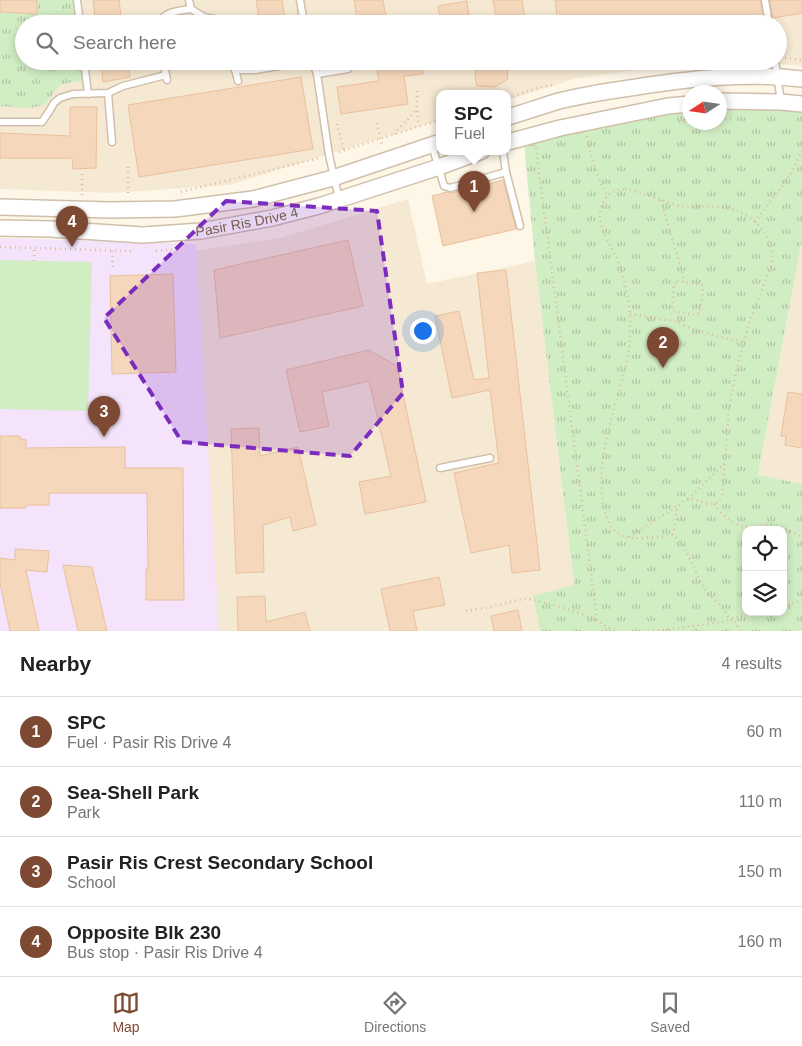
<!DOCTYPE html>
<meta charset="utf-8">
<style>
:root{--surface:#fff;--page:#f2f2f2;--text:#222;--muted:#767676;--line:#e0e0e0;--accent:#7e4932}
body{margin:0;font-family:Arial,sans-serif;background:var(--page);color:var(--text)}
.controls{position:absolute;right:15px;bottom:15px;display:grid;overflow:hidden;border-radius:10px;box-shadow:0 2px 8px #0003}
.controls button{width:45px;height:45px;display:grid;place-items:center;padding:0;border:0;border-bottom:1px solid var(--line);background:var(--surface);color:var(--text);font:25px sans-serif}
.compass{position:absolute;left:682px;top:85px;width:45px;height:45px;border-radius:50%;background:var(--surface);box-shadow:0 2px 8px #0003;rotate:258deg}
.you{position:absolute;left:422px;top:330px;width:18px;height:18px;margin:-12px;border:4px solid #fff;border-radius:50%;background:#1a73e8;box-shadow:0 0 0 8px #1a73e833}
.badge{display:grid;place-items:center;width:32px;height:32px;border-radius:50%;background:var(--accent);color:#fff;font-size:16px;font-weight:700}
.pin{position:absolute;translate:-50% -41px;filter:drop-shadow(0 1px 2px #0008)}
.pin::after{content:'';position:absolute;top:26px;width:18px;height:15px;background:inherit;clip-path:polygon(0 0,100% 0,50% 100%)}
.popup{position:absolute;left:436px;top:90px;width:75px;height:65px;box-sizing:border-box;display:grid;place-content:center;border-radius:10px;background:var(--surface);filter:drop-shadow(0 1px 4px #0005);font-size:16px;white-space:nowrap;color:var(--muted)}
.popup b{font-size:19px;color:var(--text)}
.popup::after{content:'';position:absolute;left:50%;top:100%;margin-left:-10px;border:10px solid transparent;border-top-color:var(--surface)}
.list{margin:0;padding:0;list-style:none}
h2{display:flex;justify-content:space-between;align-items:center;height:65px;margin:0;padding:0 20px;font-size:21px}
h2 small{font-size:16px;font-weight:400;color:var(--muted)}
.list li{display:grid;grid-template-columns:32px 1fr auto;gap:15px;align-items:center;box-sizing:border-box;height:70px;padding:0 20px;border-top:1px solid var(--line)}
.list b{display:block;font-size:19px;white-space:nowrap}
.list p{margin:0;font-size:16px;white-space:nowrap;color:var(--muted)}
.list em{font-size:16px;font-style:normal;color:var(--muted)}
.icon{flex:none;width:28px;height:28px;fill:none;stroke:currentColor;stroke-width:2;stroke-linecap:round;stroke-linejoin:round}
.map{position:relative;flex:none;width:802px;height:631px;overflow:hidden}
.search{position:absolute;background:var(--surface);box-shadow:0 2px 8px #0003;left:15px;right:15px;top:15px;height:55px;display:flex;align-items:center;gap:12px;box-sizing:border-box;padding:0 18px;border-radius:28px;color:var(--muted);font-size:19px}
.sheet{height:345px;background:var(--surface)}
nav{display:flex;justify-content:space-around;align-items:center;box-sizing:border-box;height:70px;border-top:1px solid var(--line);background:var(--surface);font-size:14px;color:var(--muted)}
nav a{display:grid;justify-items:center;gap:2px}
nav .on{color:var(--accent)}
.map>svg:first-child{display:block}
</style>
<div class="map">
<svg width="802" height="631" viewBox="0 0 802 631">
<defs>
<pattern id="grass-tufts" width="24" height="20" patternUnits="userSpaceOnUse" patternTransform="scale(1.25)"><rect width="24" height="20" fill="#d1edc4"/><path d="M3 7l-1-3M5 7V3M7 7l1-3M15 17l-1-3M17 17v-4M19 17l1-3" fill="none" stroke="#aec3a1"/></pattern>
</defs>
<rect width="100%" height="100%" fill="#fef7e7"/>
<g fill="#f6e9d4">
<polygon points="0,0 802,0 802,66 744,61 778,61 778,24 24,24 24,61 695,61 574,79 508,100 508,93 440,93 440,120 229,185 111,193 0,189"/>
<polygon points="408,199 427,284 535,261 574,586 533,596 540,631 182,631 193,251 280,238"/>
<polygon points="802,239 802,484 758,476"/>
</g>
<polygon fill="#f4e3fa" points="0,238 196,244 219,631 0,631"/>
<g fill="url(#grass-tufts)" fill-rule="evenodd">
<path d="M0,0H74L78,24H24V61H85L88,81C80,82 68,82 61,85C53,90 51,101 43,105C32,110 12,107 0,106Z"/>
<path d="M720,108L802,109V239L758,475L802,484V631H540L533,596L574,585L535,261L524,143L640,118L689,112L690,122H720ZM746,530H783V612H746Z"/>
</g>
<polygon fill="#d1edc4" points="0,260 92,262 88,411 0,409"/>
<g fill="#f5d8bc" stroke="#e9c09c">
<polygon points="0,0 37,0 37,14 0,12"/>
<polygon points="93,0 119,0 122,24 96,24"/>
<polygon points="256,0 282,0 286,24 260,24"/>
<polygon points="354,0 383,0 387,24 358,24"/>
<polygon points="493,0 522,0 526,24 497,24"/>
<polygon points="555,0 760,0 763,20 752,21 753,24 558,24"/>
<polygon points="770,0 802,0 802,13 773,18"/>
<polygon points="467,1 470,24 441,24 438,6"/>
<polygon points="101,61 128,61 130,77 103,82"/>
<polygon points="375,61 422,61 423,74 404,76 408,104 341,114 337,87 379,81"/>
<polygon points="476,61 504,61 508,73 507,80 494,87 477,86 475,78"/>
<polygon points="301,77 313,149 139,177 128,105"/>
<polygon points="70,107 97,107 96,168 73,169 72,158 0,158 0,133 70,136"/>
<polygon points="503,180 516,229 443,246 432,196 447,192 451,193"/>
<polygon points="348,240 363,306 220,338 214,270"/>
<polygon points="506,270 540,570 512,573 509,545 471,553 454,473 499,463 490,390 452,398 435,316 459,311 474,380 489,378 477,273"/>
<polygon points="173,274 176,372 112,374 110,276"/>
<polygon points="369,350 397,366 426,502 365,514 359,482 391,476 369,381 322,392 329,426 300,432 286,370"/>
<polygon points="788,392 802,394 802,448 785,445 786,436 781,436"/>
<polygon points="259,428 260,456 298,447 316,525 293,531 290,517 263,525 264,572 236,573 231,429"/>
<polygon points="0,436 20,436 20,439 26,440 26,448 125,447 125,468 183,468 184,600 146,600 146,569 148,569 147,493 49,493 49,505 26,505 26,508 0,508"/>
<polygon points="15,549 49,551 47,572 26,570 39,631 10,631 0,583 0,558 15,560"/>
<polygon points="63,565 92,567 107,631 78,631"/>
<polygon points="439,577 445,605 413,611 417,631 390,631 381,589"/>
<polygon points="265,596 266,622 305,612 310,631 238,631 237,597"/>
<polygon points="518,610 522,631 494,631 491,616"/>
</g>
<g fill="none" stroke-linecap="round" stroke-linejoin="round">
<g stroke="#d0bfab" stroke-width="9">
<g id="service">
<polyline points="77,0 80,24"/>
<polyline points="189,0 191,9"/>
<polyline points="300,0 304,24"/>
<polyline points="765,0 769,24"/>
<path d="M159,24C164,11 178,11 191,9L204,17L215,19L222,24"/>
<polyline points="84,61 88,94"/>
<polyline points="163,61 167,80"/>
<polyline points="233,61 238,81"/>
<polyline points="312,61 317,74 329,155 339,199"/>
<polyline points="775,61 781,102"/>
<polyline points="235,70 255,70 307,61"/>
<polyline points="317,74 348,69"/>
<polyline points="108,93 112,142"/>
<polyline points="0,122 42,122 50,110 54,103 60,98 73,94 108,93 123,86 166,75"/>
<polyline points="432,145 444,186 450,188 506,172"/>
<polyline points="503,151 506,172 520,226"/>
<polyline points="440,468 490,458"/>
</g>
</g>
<g stroke="#d0bfab" stroke-width="18">
<g id="tertiary">
<polyline points="720,101 781,102 802,104"/>
<path d="M508,117C526,112 544,105 563,100C585,95 608,91 630,88C687,79 745,72 802,79"/>
<polyline points="508,142 560,128 668,106 690,104"/>
<polyline points="0,207 110,210 175,209 253,199 333,178 440,142"/>
<path id="s1" d="M0,228L50,229L143,235L201,231L272,218L319,206L439,167L482,151"/>
</g>
</g>
<g stroke="#dabb9f" stroke-width="2.5" stroke-dasharray="1 4" stroke-linecap="butt">
<polyline points="785,58 802,60"/>
<polyline points="417,91 417,109 419,126"/>
<polyline points="508,98 541,87 554,85"/>
<polyline points="720,119 731,118"/>
<polyline points="679,122 690,121"/>
<polyline points="377,123 382,146"/>
<polyline points="337,124 344,150"/>
<polyline points="394,134 417,109"/>
<path d="M587,136C591,158 597,177 607,196"/>
<polyline points="536,148 597,620"/>
<polyline points="339,152 440,120"/>
<polyline points="128,167 128,195"/>
<path d="M625,189C644,192 662,202 681,206C696,208 712,205 727,208C754,213 776,238 771,266L750,321L737,367L729,409L722,496C711,518 692,486 678,507C674,515 677,526 672,534C663,538 652,537 642,538C616,540 607,527 603,503C596,456 615,410 626,365C629,353 630,340 630,328C631,307 625,284 619,264C612,244 591,222 604,201C609,192 615,190 625,189Z"/>
<polyline points="181,192 319,158"/>
<polyline points="82,195 82,174"/>
<polyline points="661,200 685,282"/>
<polyline points="755,222 791,174 802,151"/>
<polyline points="0,247 131,251"/>
<polyline points="112,251 113,271"/>
<polyline points="156,251 178,249"/>
<polyline points="34,261 34,246"/>
<polygon points="677,281 702,285 703,288 700,313 695,315 673,311 672,308 674,284"/>
<polyline points="630,314 678,322 692,329 716,336 744,342"/>
<polyline points="678,322 679,312"/>
<polyline points="688,499 725,463"/>
<path d="M715,504C723,519 741,530 757,527C762,526 768,524 773,525C783,527 793,533 802,537"/>
<path d="M672,534C689,548 693,571 705,589C710,597 718,602 724,610C726,613 728,617 730,620L735,621L740,631"/>
<polyline points="629,537 679,505"/>
<polyline points="783,607 802,600"/>
<polyline points="466,611 490,607 526,598 571,610 597,620 605,626 617,631"/>
<polyline points="643,631 662,630 723,622 742,615 757,612"/>
</g>
<use href="#service" stroke="#fff" stroke-width="6"/>
<use href="#tertiary" stroke="#fff" stroke-width="15"/>
</g>
<path fill="#7b2cbf" fill-opacity="0.2" stroke="#7b2cbf" stroke-width="4" stroke-dasharray="10 6" stroke-linejoin="round" d="M226,201L377,211L403,393L350,456L182,442L104,318Z"/>
<g text-anchor="middle" stroke-width="4.5" stroke-linejoin="round" paint-order="stroke">
<g font-size="14" fill="#795e49" stroke="#fffaee">
<text dy="5" stroke="none"><textPath href="#s1" startOffset="248">Pasir Ris Drive 4</textPath></text>
</g>
</g>
</svg>
<div class="controls">
<button><svg class="icon" aria-label="locate" viewBox="0 0 24 24"><circle cx="12" cy="12" r="6"/><path d="M12 2v4M12 18v4M2 12h4M18 12h4"/></svg></button>
<button><svg class="icon" aria-label="layers" viewBox="0 0 24 24"><path d="M12 4l9 5-9 5-9-5zM3 14l9 5 9-5"/></svg></button>
</div>
<svg class="compass" viewBox="-18 -18 36 36"><path d="M0-13l5 13h-10z" fill="#e53935"/><path d="M0 13l5-13h-10z" fill="#767676"/></svg>
<div class="you"></div>
<div class="pin badge" style="left:474px;top:212px">1</div>
<div class="popup"><b>SPC</b>Fuel</div>
<div class="pin badge" style="left:663px;top:368px">2</div>
<div class="pin badge" style="left:104px;top:437px">3</div>
<div class="pin badge" style="left:72px;top:247px">4</div>
<div class="search"><svg class="icon" aria-label="search" viewBox="0 0 24 24"><circle cx="10" cy="10" r="6"/><path d="M15 15l6 6"/></svg>Search here</div>
</div>
<section class="sheet">
<h2>Nearby<small>4 results</small></h2>
<ul class="list">
<li><span class="badge">1</span><div><b>SPC</b><p>Fuel · Pasir Ris Drive 4</p></div><em>60 m</em></li>
<li><span class="badge">2</span><div><b>Sea-Shell Park</b><p>Park</p></div><em>110 m</em></li>
<li><span class="badge">3</span><div><b>Pasir Ris Crest Secondary School</b><p>School</p></div><em>150 m</em></li>
<li><span class="badge">4</span><div><b>Opposite Blk 230</b><p>Bus stop · Pasir Ris Drive 4</p></div><em>160 m</em></li>
</ul>
</section>
<nav>
<a class="on"><svg class="icon" aria-label="map" viewBox="0 0 24 24"><path d="M3 6l6-2 6 2 6-2v14l-6 2-6-2-6 2zM9 4v14M15 6v14"/></svg>Map</a>
<a><svg class="icon" aria-label="directions" viewBox="0 0 24 24"><path d="M12 3l9 9-9 9-9-9zM9 14v-3h6M13 9l2 2-2 2"/></svg>Directions</a>
<a><svg class="icon" aria-label="saved" viewBox="0 0 24 24"><path d="M7 4h10v16l-5-4-5 4z"/></svg>Saved</a>
</nav>
